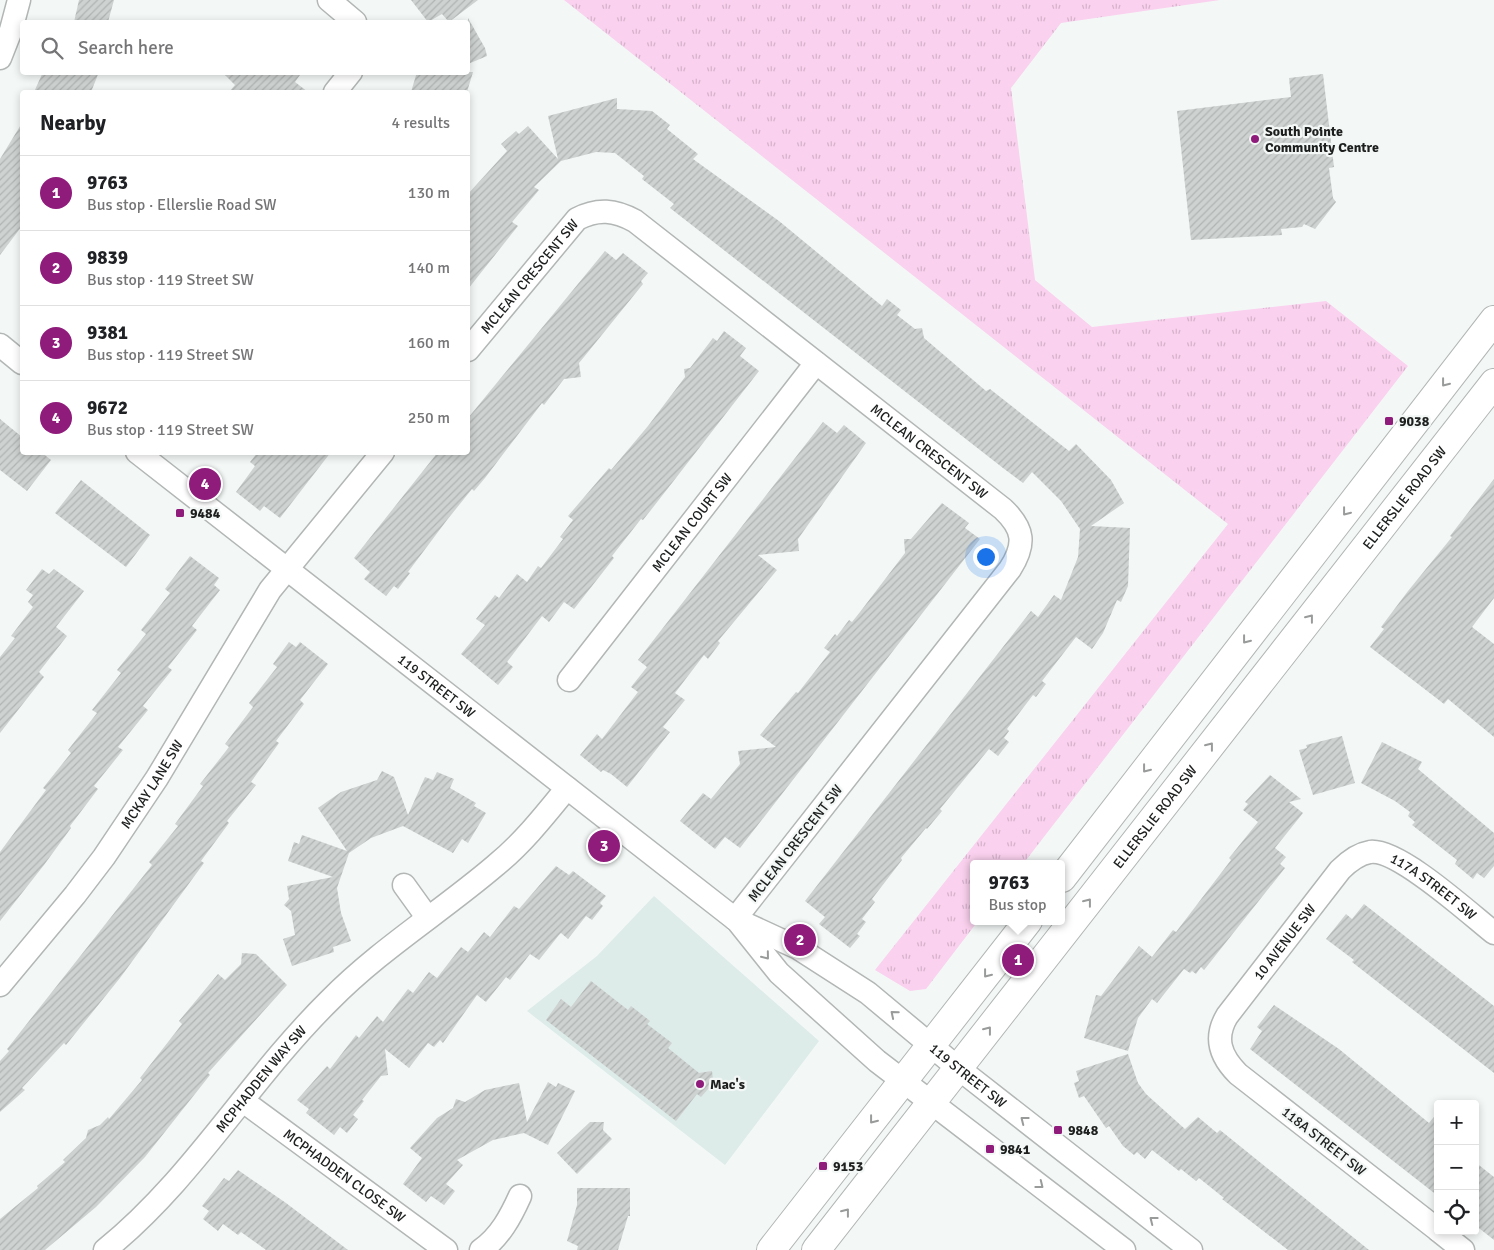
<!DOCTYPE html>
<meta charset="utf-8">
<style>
:root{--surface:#fff;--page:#f6f6f6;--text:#202124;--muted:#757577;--line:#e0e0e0;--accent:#8f1b7b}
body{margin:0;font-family:Signika,sans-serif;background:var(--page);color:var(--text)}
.controls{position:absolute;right:15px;bottom:15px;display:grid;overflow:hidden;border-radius:5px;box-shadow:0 2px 8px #0003}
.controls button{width:45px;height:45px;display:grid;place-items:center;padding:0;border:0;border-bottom:1px solid var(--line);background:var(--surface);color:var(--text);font:25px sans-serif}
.you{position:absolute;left:985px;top:556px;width:18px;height:18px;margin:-12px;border:4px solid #fff;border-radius:50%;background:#1a73e8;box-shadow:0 0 0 8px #1a73e833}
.badge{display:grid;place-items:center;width:32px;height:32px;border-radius:50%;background:var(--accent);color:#fff;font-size:16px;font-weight:700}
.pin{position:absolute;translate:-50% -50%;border:2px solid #fff;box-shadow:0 1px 5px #0006}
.popup{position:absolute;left:970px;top:860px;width:95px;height:65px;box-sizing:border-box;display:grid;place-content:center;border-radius:5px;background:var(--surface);filter:drop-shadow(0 1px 4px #0005);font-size:16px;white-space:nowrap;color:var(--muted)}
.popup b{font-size:19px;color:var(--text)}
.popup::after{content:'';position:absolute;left:50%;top:100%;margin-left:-10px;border:10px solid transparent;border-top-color:var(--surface)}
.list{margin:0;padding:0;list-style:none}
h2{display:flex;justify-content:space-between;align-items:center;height:65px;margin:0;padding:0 20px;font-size:21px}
h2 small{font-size:16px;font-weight:400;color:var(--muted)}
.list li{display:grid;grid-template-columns:32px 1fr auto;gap:15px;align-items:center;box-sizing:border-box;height:75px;padding:0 20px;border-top:1px solid var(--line)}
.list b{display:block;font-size:19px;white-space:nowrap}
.list p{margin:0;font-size:16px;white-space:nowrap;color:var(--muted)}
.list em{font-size:16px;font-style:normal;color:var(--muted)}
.icon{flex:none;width:28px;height:28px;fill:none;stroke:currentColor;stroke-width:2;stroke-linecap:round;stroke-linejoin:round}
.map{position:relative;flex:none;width:1494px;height:1250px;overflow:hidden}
.search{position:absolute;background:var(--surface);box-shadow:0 2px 8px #0003;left:20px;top:20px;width:450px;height:55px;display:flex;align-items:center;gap:12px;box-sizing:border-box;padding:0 18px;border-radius:5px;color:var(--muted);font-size:19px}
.panel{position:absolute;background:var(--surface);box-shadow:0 2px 8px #0003;left:20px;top:90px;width:450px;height:365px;border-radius:5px}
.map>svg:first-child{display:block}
</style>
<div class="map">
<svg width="1494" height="1250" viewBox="0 0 1494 1250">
<defs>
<pattern id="grass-tufts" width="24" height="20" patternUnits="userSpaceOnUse" patternTransform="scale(1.25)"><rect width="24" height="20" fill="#fad1ee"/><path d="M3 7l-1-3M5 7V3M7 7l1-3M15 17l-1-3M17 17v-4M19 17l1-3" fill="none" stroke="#d6b3cc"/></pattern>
<pattern id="building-hatch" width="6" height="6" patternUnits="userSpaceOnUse" patternTransform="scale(1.25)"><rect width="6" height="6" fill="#ced2d1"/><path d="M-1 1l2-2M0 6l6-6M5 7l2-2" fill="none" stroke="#b0b4b3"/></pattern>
</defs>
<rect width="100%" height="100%" fill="#f3f8f7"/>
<polygon fill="#ddebe9" points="654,896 819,1041 725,1165 527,1011 597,956"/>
<polygon fill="url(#grass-tufts)" points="564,0 1220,0 1061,23 1011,88 1035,280 1092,327 1326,301 1408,366 1023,864 974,864 974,921 978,921 926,989 910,991 875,970 1228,524"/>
<g fill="url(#building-hatch)">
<polygon points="79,0 114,0 108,22 74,22"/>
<polygon points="411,0 478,0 449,22 442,14 428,22"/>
<polygon points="468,18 485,48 487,56 468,64"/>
<polygon points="43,72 99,72 91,92 34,92"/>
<polygon points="222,72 302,72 295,82 308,92 229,92 235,85"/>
<polygon points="417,72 473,72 467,92 411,92"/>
<polygon points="1323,74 1334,167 1329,168 1333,198 1336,202 1315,229 1304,224 1302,227 1281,229 1282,235 1191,240 1177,111 1291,97 1289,78"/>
<polygon points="617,98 617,109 652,111 670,125 667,129 698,154 693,159 779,221 882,306 887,299 901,310 897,315 915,329 922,328 924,338 986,391 990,389 1069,451 1076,444 1111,480 1124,503 1091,526 1130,528 1128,586 1121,602 1117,600 1103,633 1092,649 1076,637 1042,681 1046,684 1036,697 1033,695 1007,729 1009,731 1004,738 1009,742 998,756 989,749 940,809 942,811 927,829 926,828 901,858 902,860 872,899 875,902 862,919 866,922 857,934 860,936 850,948 819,924 825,917 805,901 1031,611 1038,617 1054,595 1061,600 1078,557 1080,529 1061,501 1032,472 1023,483 1003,468 670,208 674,204 642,179 644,176 615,153 596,152 561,161 534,187 539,190 512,222 518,226 468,289 468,194 507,151 501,144 516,131 519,134 528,126 558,159 548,116"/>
<polygon points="22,123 22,226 0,255 0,159"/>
<polygon points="605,251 616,260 623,253 648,273 641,281 643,284 584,357 579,363 581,377 564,379 544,405 542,403 485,478 474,491 472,489 447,520 408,572 410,573 398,589 394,586 386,596 364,579 370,572 354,558 438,452 468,452 468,418"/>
<polygon points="724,331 746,348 740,356 759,371 658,501 643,520 641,519 612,556 614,558 574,609 564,602 549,622 542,616 507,662 513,667 498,685 461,654 485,625 476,619 495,595 499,598 517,574 527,582 538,566 541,568 563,539 560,537 573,520 568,516 609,468 611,470 648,426 685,377 684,369 690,368 713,338 717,341"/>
<polygon points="0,419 22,437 22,452 41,452 51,460 27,491 0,470"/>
<polygon points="823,422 837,433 844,425 866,443 798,539 799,551 758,555 777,570 718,641 720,643 708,659 704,655 675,693 685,700 663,727 670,732 627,787 611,774 603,770 601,772 580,755 597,734 602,739 638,692 631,687 647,667 638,660"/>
<polygon points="258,452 331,452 280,518 264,506 260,511 236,492 255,466 250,462"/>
<polygon points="1494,479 1494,598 1472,627 1494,644 1494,737 1448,699 1444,704 1370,647 1384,629 1381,627 1408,591 1452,537 1450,536"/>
<polygon points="81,480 150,535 126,567 55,513"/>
<polygon points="942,503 969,523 965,528 980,539 740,848 725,837 715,849 680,821 703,793 711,799 740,764 738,751 776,747 760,735 796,692 798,693 830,652 824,648 835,634 837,636 849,620 852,622 860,612 905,553 904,539 911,539"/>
<polygon points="190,556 219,578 214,585 220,590 192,626 197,630 168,667 172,670 143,706 148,710 118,747 123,750 94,786 98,789 70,826 71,828 44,865 0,921 0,852 46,790 43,788 71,753 68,750 97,713 92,710 121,673 117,670 146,634 141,630 170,593 165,589"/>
<polygon points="42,569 49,574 54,569 84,591 56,627 67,636 39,672 44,677 0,733 0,657 15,638 11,636 33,607 28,602 33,595 26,590"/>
<polygon points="289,642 296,647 300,642 328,664 300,700 304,704 276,741 279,743 251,782 256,785 227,821 229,823 201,861 204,863 120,978 66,1045 64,1043 22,1088 25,1090 0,1112 0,1061 9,1051 7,1049 152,865 149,862 178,826 175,824 203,786 200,784 229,747 225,744 253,707 249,703 277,667 273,664"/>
<polygon points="1342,736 1355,783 1313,795 1299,750 1307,748 1306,745"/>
<polygon points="1382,742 1422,762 1418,769 1494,833 1494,866 1484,878 1477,873 1473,879 1455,864 1457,860 1412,825 1415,822 1408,816 1410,812 1395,801 1361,783"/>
<polygon points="382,771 394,777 408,815 425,777 433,780 437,772 454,779 450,788 476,803 474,806 486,813 468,843 462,839 453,853 403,826 371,838 349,853 337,888 341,913 351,941 333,947 334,952 292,966 283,939 295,935 291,911 284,905 289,899 287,886 333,877 288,861 294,842 299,844 302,835 347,851 318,808 341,792 377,780"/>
<polygon points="1270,775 1301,799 1289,802 1303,813 1275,848 1286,857 1280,864 1285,868 1204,970 1201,967 1196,974 1192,971 1190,973 1184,969 1157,1003 1152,999 1138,1018 1128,1051 1084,1038 1096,995 1101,996 1139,946 1152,957 1173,930 1176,932 1231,860 1229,858 1258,822 1243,810 1248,804 1245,802"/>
<polygon points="556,866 569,875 573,871 606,896 600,903 603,906 592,920 586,916 568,939 561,933 559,935 539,960 530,954 510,980 506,977 486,1002 477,995 443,1043 440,1040 434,1047 428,1043 409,1068 385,1049 388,1075 381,1076 362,1100 364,1101 353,1115 358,1119 347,1133 340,1127 334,1135 306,1113 309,1109 297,1100 327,1066 330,1069 356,1035 359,1038 377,1016 383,1022 408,989 413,993 429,972 437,978 461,947 468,952 484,932 490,937 514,906 519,909"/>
<polygon points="1364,904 1494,1006 1494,1073 1352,962 1354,960 1326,939 1346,914 1352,919"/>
<polygon points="242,953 256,954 287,985 208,1073 210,1075 145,1157 96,1207 45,1250 0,1250 0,1219 38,1188 37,1186 65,1162 63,1160 86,1138 88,1130 100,1125 108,1117 109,1119 142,1080 140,1078 182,1024 179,1021 218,974 225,980 241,964"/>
<polygon points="591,981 628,1010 631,1006 650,1021 647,1024 672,1043 668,1048 699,1073 712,1071 714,1088 708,1089 701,1097 697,1094 676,1121 546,1020 561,999 571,1007"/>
<polygon points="1274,1005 1339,1049 1429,1123 1438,1112 1438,1196 1250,1049 1262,1031 1257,1027"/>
<polygon points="1128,1054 1138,1083 1146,1094 1185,1129 1198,1117 1217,1133 1220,1130 1369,1250 1288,1250 1222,1199 1224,1198 1199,1178 1196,1181 1181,1169 1179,1171 1152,1150 1145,1159 1137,1152 1134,1155 1123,1146 1109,1126 1106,1128 1084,1096 1079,1098 1074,1083 1079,1081 1076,1071"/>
<polygon points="548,1082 556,1087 558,1083 575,1091 548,1145 524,1133 493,1140 457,1160 463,1165 446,1184 455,1191 444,1205 431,1196 426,1202 403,1184 422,1158 410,1148 437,1118 453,1108 456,1099 465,1102 485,1090 519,1083 527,1122"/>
<polygon points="590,1122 604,1122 603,1130 612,1139 577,1174 557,1153"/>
<polygon points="1475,1162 1494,1177 1494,1240 1475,1225"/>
<polygon points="238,1170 286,1203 348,1250 266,1250 241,1232 238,1235 223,1224 218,1231 203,1219 209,1211 202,1206 224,1178 229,1181"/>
<polygon points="577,1188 630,1188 630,1216 628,1216 618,1250 577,1250 578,1246 567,1241 577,1205"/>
</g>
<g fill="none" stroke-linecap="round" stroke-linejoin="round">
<g stroke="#b2b6b5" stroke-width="25">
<g id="minor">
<polyline points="329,0 355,22"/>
<polyline points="0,58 11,30 19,0"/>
<polyline points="335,92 351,72"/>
<polyline points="0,345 22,363"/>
<path id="s1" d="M468,350L577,219C598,208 615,210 635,221L1003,509C1024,529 1026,544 1010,569L735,919"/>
<path id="s2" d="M137,452L735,919L798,948L868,993L958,1068L1191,1250"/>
<path id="s3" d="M569,680L816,363"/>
<polyline points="404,885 427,917"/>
<polyline points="739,923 779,973 877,1061 1124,1250"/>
<path id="s4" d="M0,985L75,895L104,857L157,778L270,590L383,452"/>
<path id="s5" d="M243,1101L446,1250"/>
<path id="s6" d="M1438,1230L1238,1074C1220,1056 1214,1038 1227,1016L1340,870C1348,862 1358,854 1370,852C1398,848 1470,914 1494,933"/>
<polyline points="1439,1231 1463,1250"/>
<path id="s7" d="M105,1250C193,1179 249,1080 329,1001C380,949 441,912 496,865C523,843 545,815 567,788"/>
<path d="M481,1250C500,1237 511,1216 520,1196"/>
</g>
</g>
<g stroke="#b2b6b5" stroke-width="30">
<g id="major">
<polyline points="1062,878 1494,320"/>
<polyline points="771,1250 1028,921"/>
<path id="s8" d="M816,1250L1494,383"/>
</g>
</g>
<use href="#minor" stroke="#fff" stroke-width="22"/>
<use href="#major" stroke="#fff" stroke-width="28"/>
</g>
<defs><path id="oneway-chevron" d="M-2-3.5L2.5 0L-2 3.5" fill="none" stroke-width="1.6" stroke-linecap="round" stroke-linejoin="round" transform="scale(1.25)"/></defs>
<g stroke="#999a9a">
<use href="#oneway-chevron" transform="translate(1445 383) rotate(128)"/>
<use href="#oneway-chevron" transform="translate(1346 512) rotate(128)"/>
<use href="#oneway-chevron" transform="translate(1310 618) rotate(-52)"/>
<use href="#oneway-chevron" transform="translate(1246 640) rotate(128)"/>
<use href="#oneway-chevron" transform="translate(1210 746) rotate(-52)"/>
<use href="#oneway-chevron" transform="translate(1146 769) rotate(128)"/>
<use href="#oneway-chevron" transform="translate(1088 902) rotate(-52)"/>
<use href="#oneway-chevron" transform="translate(766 956) rotate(51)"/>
<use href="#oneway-chevron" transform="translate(987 974) rotate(128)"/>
<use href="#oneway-chevron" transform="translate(894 1014) rotate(-140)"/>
<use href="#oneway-chevron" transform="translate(988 1030) rotate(-52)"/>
<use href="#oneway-chevron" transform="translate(873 1120) rotate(128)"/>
<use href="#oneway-chevron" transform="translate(1024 1120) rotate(-142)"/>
<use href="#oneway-chevron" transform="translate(1040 1185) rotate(38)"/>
<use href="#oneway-chevron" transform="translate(846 1212) rotate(-52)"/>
<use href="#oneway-chevron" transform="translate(1153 1220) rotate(-142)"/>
</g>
<g fill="#8f1b7b" stroke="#f3f8f7" stroke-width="2">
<circle cx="1255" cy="139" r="5"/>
<rect x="1384" y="416" width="10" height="10" rx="2.5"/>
<rect x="175" y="508" width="10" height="10" rx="2.5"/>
<circle cx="700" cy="1084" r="5"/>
<rect x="1053" y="1125" width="10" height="10" rx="2.5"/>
<rect x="985" y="1144" width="10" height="10" rx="2.5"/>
<rect x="818" y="1161" width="10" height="10" rx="2.5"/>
</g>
<g text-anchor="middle" stroke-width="4.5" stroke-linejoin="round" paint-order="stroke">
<g font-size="14" font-weight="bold" fill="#1d1f1e" stroke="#f3f8f7" text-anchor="start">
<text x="1265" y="136">South Pointe<tspan x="1265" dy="16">Community Centre</tspan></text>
<text x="1399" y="426">9038</text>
<text x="190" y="518">9484</text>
<text x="710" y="1089">Mac's</text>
<text x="1068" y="1135">9848</text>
<text x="1000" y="1154">9841</text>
<text x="833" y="1171">9153</text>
</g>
<g font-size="14" fill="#1d1f1e" stroke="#f3f8f7">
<text dy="5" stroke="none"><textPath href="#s1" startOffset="96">MCLEAN CRESCENT SW</textPath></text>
<text dy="5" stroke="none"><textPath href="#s1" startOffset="605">MCLEAN CRESCENT SW</textPath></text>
<text dy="5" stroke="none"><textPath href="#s8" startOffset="955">ELLERSLIE ROAD SW</textPath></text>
<text dy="5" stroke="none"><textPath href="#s3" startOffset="200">MCLEAN COURT SW</textPath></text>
<text dy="5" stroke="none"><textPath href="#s2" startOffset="380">119 STREET SW</textPath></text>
<text dy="5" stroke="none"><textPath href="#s4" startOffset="252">MCKAY LANE SW</textPath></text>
<text dy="5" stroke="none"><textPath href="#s8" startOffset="550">ELLERSLIE ROAD SW</textPath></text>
<text transform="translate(795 843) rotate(-52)" y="5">MCLEAN CRESCENT SW</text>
<text dy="5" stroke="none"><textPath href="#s6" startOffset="612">117A STREET SW</textPath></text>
<text dy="5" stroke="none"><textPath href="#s6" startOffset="412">10 AVENUE SW</textPath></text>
<text dy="5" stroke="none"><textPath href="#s2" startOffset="1041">119 STREET SW</textPath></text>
<text dy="5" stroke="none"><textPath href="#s7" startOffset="232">MCPHADDEN WAY SW</textPath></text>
<text transform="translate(1324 1141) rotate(38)" y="5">118A STREET SW</text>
<text dy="5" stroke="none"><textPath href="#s5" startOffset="126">MCPHADDEN CLOSE SW</textPath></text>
</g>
</g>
</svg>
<div class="controls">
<button>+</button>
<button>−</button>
<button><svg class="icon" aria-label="locate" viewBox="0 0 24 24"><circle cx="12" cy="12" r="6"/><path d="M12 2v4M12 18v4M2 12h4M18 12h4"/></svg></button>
</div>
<div class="you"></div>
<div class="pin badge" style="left:1018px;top:960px">1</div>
<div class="popup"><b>9763</b>Bus stop</div>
<div class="pin badge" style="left:800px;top:940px">2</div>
<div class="pin badge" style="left:604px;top:846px">3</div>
<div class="pin badge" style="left:205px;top:484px">4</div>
<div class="search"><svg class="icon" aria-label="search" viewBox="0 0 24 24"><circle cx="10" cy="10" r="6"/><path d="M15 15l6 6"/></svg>Search here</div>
<section class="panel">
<h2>Nearby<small>4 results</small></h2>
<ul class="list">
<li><span class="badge">1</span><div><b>9763</b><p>Bus stop · Ellerslie Road SW</p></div><em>130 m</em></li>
<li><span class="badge">2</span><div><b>9839</b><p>Bus stop · 119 Street SW</p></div><em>140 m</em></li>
<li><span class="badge">3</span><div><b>9381</b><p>Bus stop · 119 Street SW</p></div><em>160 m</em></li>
<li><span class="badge">4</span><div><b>9672</b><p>Bus stop · 119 Street SW</p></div><em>250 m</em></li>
</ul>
</section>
</div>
